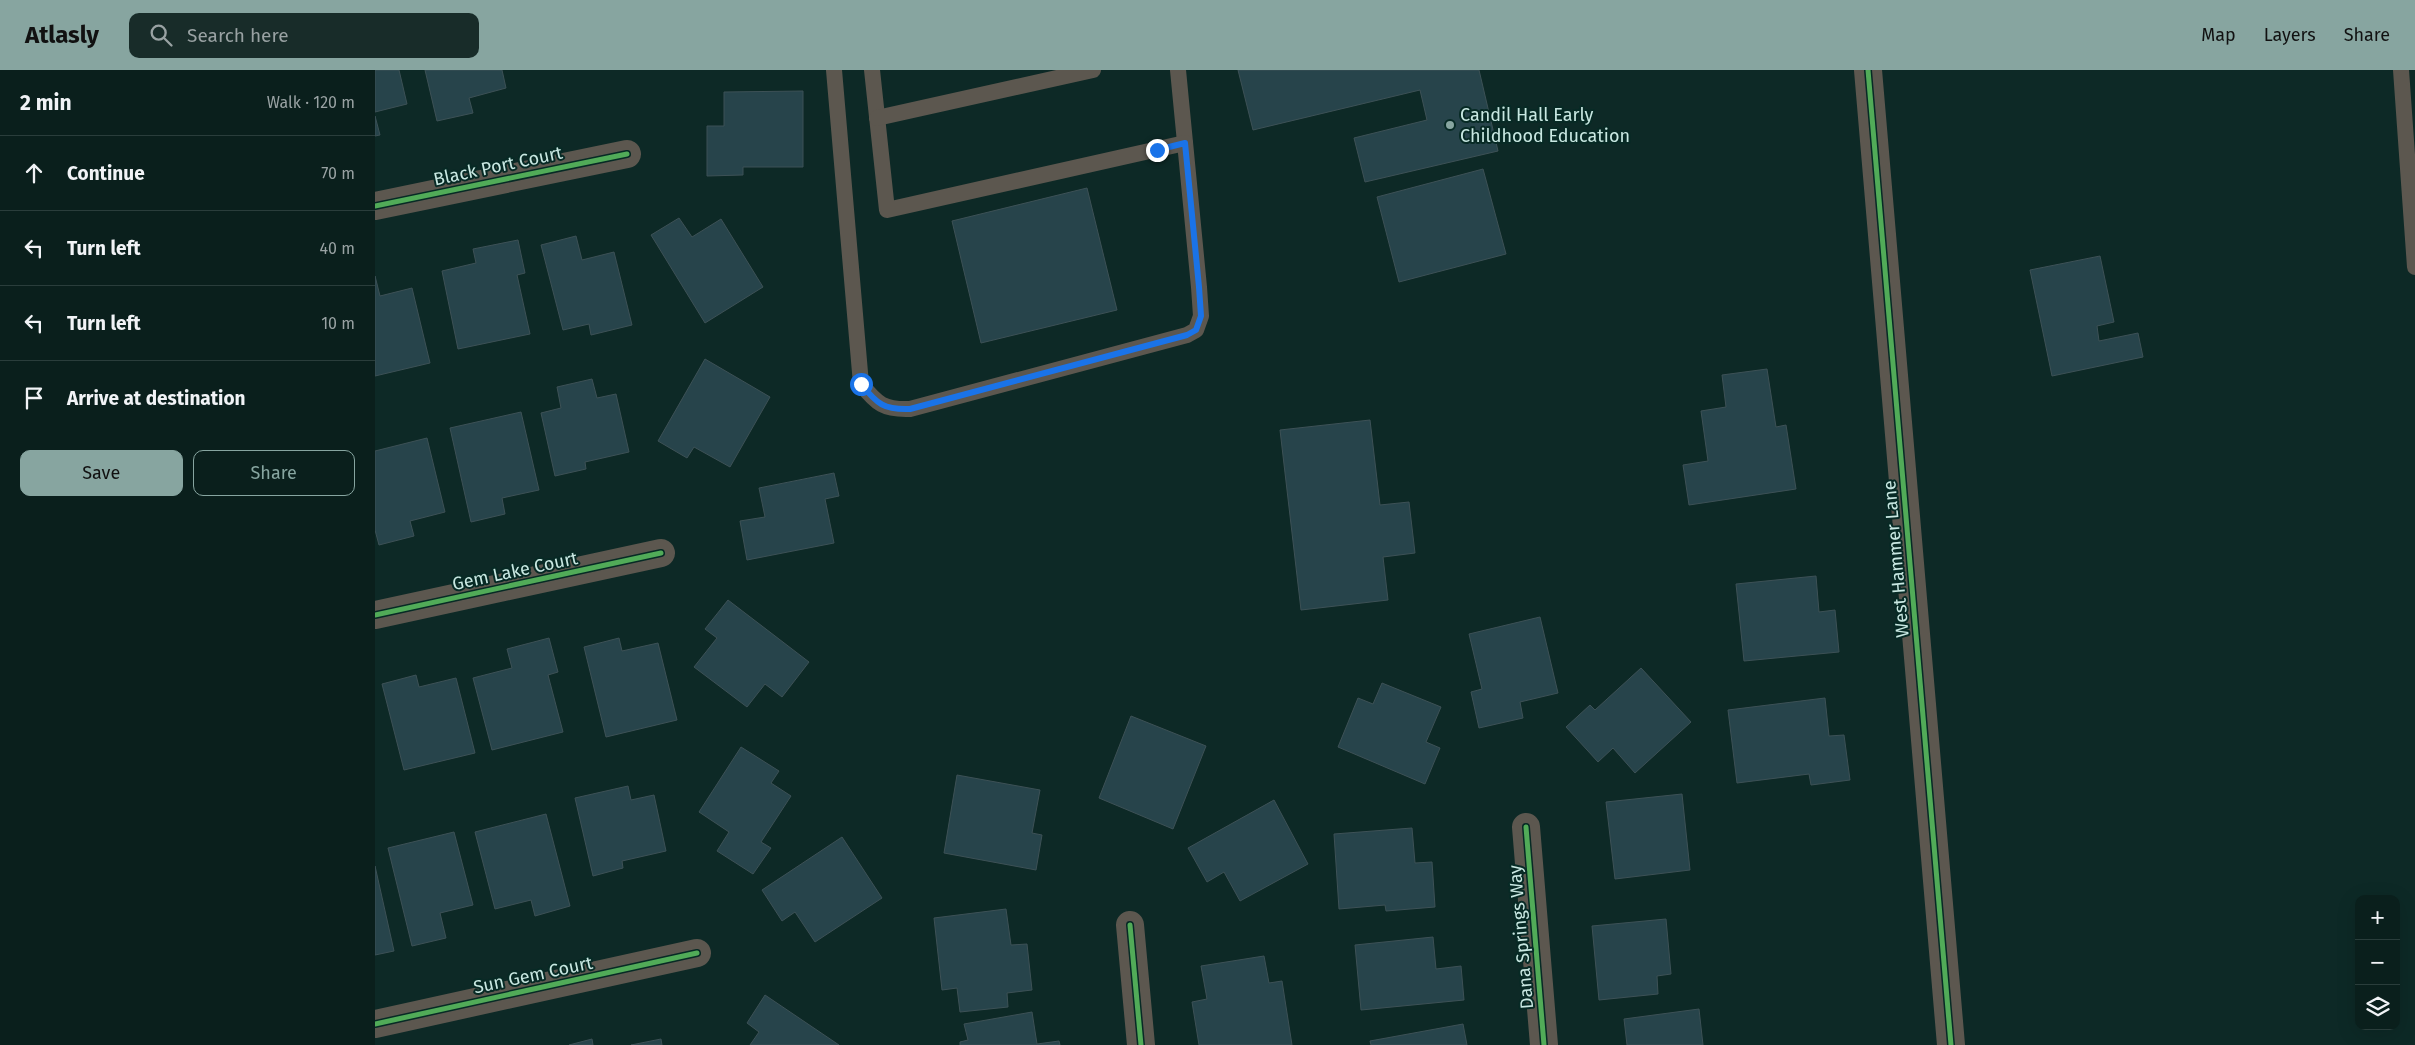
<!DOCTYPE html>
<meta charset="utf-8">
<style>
:root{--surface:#0a1f1c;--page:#182c29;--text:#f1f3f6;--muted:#99a2a3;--line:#2a3d3b;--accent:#87a5a0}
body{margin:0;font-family:"Fira Sans",sans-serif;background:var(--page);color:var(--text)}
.controls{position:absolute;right:15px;bottom:15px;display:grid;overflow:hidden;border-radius:10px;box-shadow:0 5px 20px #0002}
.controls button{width:45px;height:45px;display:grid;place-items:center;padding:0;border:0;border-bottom:1px solid var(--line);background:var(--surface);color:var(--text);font:25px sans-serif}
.stop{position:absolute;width:15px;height:15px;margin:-11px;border:4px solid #1a73e8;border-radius:50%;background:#fff}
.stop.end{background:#1a73e8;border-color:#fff;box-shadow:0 1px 5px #0008}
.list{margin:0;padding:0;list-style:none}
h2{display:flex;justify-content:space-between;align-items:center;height:65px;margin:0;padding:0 20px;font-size:21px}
h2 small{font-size:16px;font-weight:400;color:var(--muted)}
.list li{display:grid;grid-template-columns:32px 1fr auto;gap:15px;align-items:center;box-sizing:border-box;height:75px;padding:0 20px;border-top:1px solid var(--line)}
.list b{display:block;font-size:19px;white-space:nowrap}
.list em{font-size:16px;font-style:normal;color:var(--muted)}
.actions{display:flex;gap:10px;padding:15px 20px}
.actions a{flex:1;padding:11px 0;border:1px solid var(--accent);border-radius:10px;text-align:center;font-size:18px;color:var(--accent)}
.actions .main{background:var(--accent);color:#111}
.icon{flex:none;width:28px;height:28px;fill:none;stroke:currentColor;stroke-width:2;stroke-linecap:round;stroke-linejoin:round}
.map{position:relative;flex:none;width:2040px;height:975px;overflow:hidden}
header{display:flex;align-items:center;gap:30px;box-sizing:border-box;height:70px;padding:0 25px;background:var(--accent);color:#111}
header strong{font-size:24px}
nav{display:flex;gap:28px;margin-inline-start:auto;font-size:18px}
.search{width:350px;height:45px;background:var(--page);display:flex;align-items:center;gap:12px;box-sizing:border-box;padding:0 18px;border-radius:10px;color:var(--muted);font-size:19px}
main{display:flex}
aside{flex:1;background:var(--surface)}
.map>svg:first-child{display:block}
</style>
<header>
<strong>Atlasly</strong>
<div class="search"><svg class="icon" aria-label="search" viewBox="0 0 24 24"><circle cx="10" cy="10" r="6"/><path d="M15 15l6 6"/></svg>Search here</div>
<nav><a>Map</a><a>Layers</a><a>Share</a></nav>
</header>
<main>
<aside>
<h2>2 min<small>Walk · 120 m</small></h2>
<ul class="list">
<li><svg class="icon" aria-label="ahead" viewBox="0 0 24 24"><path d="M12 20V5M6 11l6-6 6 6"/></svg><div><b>Continue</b></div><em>70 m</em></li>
<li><svg class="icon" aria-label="left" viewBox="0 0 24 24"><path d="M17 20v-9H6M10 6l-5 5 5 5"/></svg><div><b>Turn left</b></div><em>40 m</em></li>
<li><svg class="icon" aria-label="left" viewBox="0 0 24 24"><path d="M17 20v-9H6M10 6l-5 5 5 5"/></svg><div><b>Turn left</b></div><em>10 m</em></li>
<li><svg class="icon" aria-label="arrive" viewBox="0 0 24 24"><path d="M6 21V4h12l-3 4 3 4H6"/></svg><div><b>Arrive at destination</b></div></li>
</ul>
<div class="actions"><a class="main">Save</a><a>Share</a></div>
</aside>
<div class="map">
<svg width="2040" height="975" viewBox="0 0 2040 975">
<rect width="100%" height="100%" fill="#0d2926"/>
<g fill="#27444b" stroke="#3d5156">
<polygon points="0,0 24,0 32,34 0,42"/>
<polygon points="50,0 127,0 131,18 94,28 98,43 62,51"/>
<polygon points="863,0 1104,0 1123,81 990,112 979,68 1052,50 1045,20 878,60"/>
<polygon points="428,21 428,97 368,97 368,105 332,106 332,56 349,56 349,22"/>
<polygon points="0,46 5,65 0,66"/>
<polygon points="1108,99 1131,184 1024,212 1002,127"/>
<polygon points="712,118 742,240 606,273 577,151"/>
<polygon points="304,148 317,167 346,149 388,217 330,253 276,165"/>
<polygon points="201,166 207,190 239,182 257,255 216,265 214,254 188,260 166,175"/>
<polygon points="143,170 150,203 142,205 155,264 83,279 67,201 101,193 98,179"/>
<polygon points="1725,186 1739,252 1722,256 1724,271 1763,263 1768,287 1677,306 1655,200"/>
<polygon points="0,206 5,226 37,218 55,293 0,306"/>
<polygon points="330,289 395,327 355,397 319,377 312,388 283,371"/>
<polygon points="1392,299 1401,357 1411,355 1421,419 1314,435 1308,395 1333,391 1326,341 1351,337 1347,305"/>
<polygon points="217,309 222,328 241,324 254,382 210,392 211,399 180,406 166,343 186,338 182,317"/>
<polygon points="146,342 164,420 127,428 130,444 96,452 75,358"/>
<polygon points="995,350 1005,435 1034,432 1040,483 1008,487 1013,530 926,540 905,360"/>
<polygon points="52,368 70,442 35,451 39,466 4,475 0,460 0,381"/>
<polygon points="459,403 464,426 450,429 459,473 372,490 365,451 390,447 384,418"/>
<polygon points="1441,506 1444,542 1460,540 1464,582 1369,591 1361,514"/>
<polygon points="353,530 434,592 407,627 390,614 372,637 319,597 342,568 330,559"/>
<polygon points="1165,547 1183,623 1145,632 1148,648 1104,658 1096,622 1107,619 1094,564"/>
<polygon points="174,568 183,602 173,605 188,662 117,680 98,608 137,598 132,579"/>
<polygon points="244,568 247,581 283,573 302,650 231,667 209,577"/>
<polygon points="1266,598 1316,652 1260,703 1238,678 1223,692 1191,657 1215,635 1220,640"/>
<polygon points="41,605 44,617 81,608 100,683 29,700 7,614"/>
<polygon points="1007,613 1066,637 1051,672 1065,678 1050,714 963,677 983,628 998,634"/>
<polygon points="1450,628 1454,666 1469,665 1475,710 1436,715 1434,704 1362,713 1353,640"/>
<polygon points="756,646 831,676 798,759 724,728"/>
<polygon points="366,677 404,701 396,713 416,726 386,772 396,778 378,804 342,781 354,762 324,742"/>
<polygon points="582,705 665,720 657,763 667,765 661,800 569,783"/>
<polygon points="253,716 256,730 279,725 291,781 247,791 248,798 218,806 200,728"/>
<polygon points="1307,724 1315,800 1240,809 1231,732"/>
<polygon points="899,730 933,794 865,831 849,802 832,812 813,778"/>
<polygon points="171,744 195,836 160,846 156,830 120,839 100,762"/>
<polygon points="1037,758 1040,793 1057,792 1060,837 1011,841 1010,835 964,839 959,764"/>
<polygon points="79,762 98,835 65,843 71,868 37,876 13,778"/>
<polygon points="467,767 507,828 440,872 420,842 407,851 387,820"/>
<polygon points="0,796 19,881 0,885"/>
<polygon points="631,839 636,875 652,874 657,920 632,923 633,937 585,942 582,918 567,920 559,848"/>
<polygon points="1291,849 1296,904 1282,906 1283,924 1224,930 1217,856"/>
<polygon points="1058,867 1061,899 1086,896 1089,930 986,940 980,875"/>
<polygon points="889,886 894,913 907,911 917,975 824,975 817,932 832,929 826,896"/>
<polygon points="390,925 464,975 375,975 384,962 372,953"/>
<polygon points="1324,939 1328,975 1252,975 1249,949"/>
<polygon points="657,942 662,974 684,971 685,975 585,975 585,972 593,970 589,954"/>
<polygon points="1088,954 1092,975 996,975 995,971"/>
<polygon points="217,969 218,975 194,975"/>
<polygon points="286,969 287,975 256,975"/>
</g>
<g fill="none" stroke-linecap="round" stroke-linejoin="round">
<g stroke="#5c574f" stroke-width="16">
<path d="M459,0L486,314C502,334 509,340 535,339L812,265L821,260L826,246L824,217L803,0"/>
<polyline points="497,0 512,140 810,73"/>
<polyline points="2026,0 2040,197"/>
<polyline points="502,48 718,0"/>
</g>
<g stroke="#5c574f" stroke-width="28">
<polyline points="1493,0 1576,975"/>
<polyline points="0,136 252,84"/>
<polyline points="0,545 286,483"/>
<polyline points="1151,757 1169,975"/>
<polyline points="755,855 766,975"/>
<polyline points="0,954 322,883"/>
</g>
<g stroke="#072a25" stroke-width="8">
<g id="cycleway">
<polyline points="1493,0 1576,975"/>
<polyline points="0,136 252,84"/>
<polyline points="0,545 286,483"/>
<polyline points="1151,757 1169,975"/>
<polyline points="755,855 766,975"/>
<polyline points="0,954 322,883"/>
</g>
</g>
<use href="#cycleway" stroke="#51ab58" stroke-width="5"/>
</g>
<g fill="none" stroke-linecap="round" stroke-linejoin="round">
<path stroke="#1a73e8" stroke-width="6" d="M486,314C502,334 509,340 535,339L812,265L821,260L826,246L824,217L810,73L782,80"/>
</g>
<circle fill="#87a5a0" stroke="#072a25" stroke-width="2" cx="1075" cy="55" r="5"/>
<g text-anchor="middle" stroke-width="4" stroke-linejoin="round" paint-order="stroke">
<g font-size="18" fill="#c9e8e2" stroke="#072a25" text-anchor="start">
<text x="1085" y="51">Candil Hall Early<tspan x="1085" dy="21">Childhood Education</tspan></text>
</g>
<g font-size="18" fill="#c9e8e2" stroke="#072a25">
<text transform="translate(123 96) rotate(-12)" y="6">Black Port Court</text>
<text transform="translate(1521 489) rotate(-95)" y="6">West Hammer Lane</text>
<text transform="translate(140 501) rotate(-12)" y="6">Gem Lake Court</text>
<text transform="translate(1146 867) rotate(-95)" y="6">Dana Springs Way</text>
<text transform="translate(158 905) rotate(-12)" y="6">Sun Gem Court</text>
</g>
</g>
</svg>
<div class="controls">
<button>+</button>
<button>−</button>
<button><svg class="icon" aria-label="layers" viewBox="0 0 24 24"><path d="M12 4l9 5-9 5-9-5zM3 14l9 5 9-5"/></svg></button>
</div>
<div class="stop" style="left:486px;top:314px"></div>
<div class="stop end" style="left:782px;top:80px"></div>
</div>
</main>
